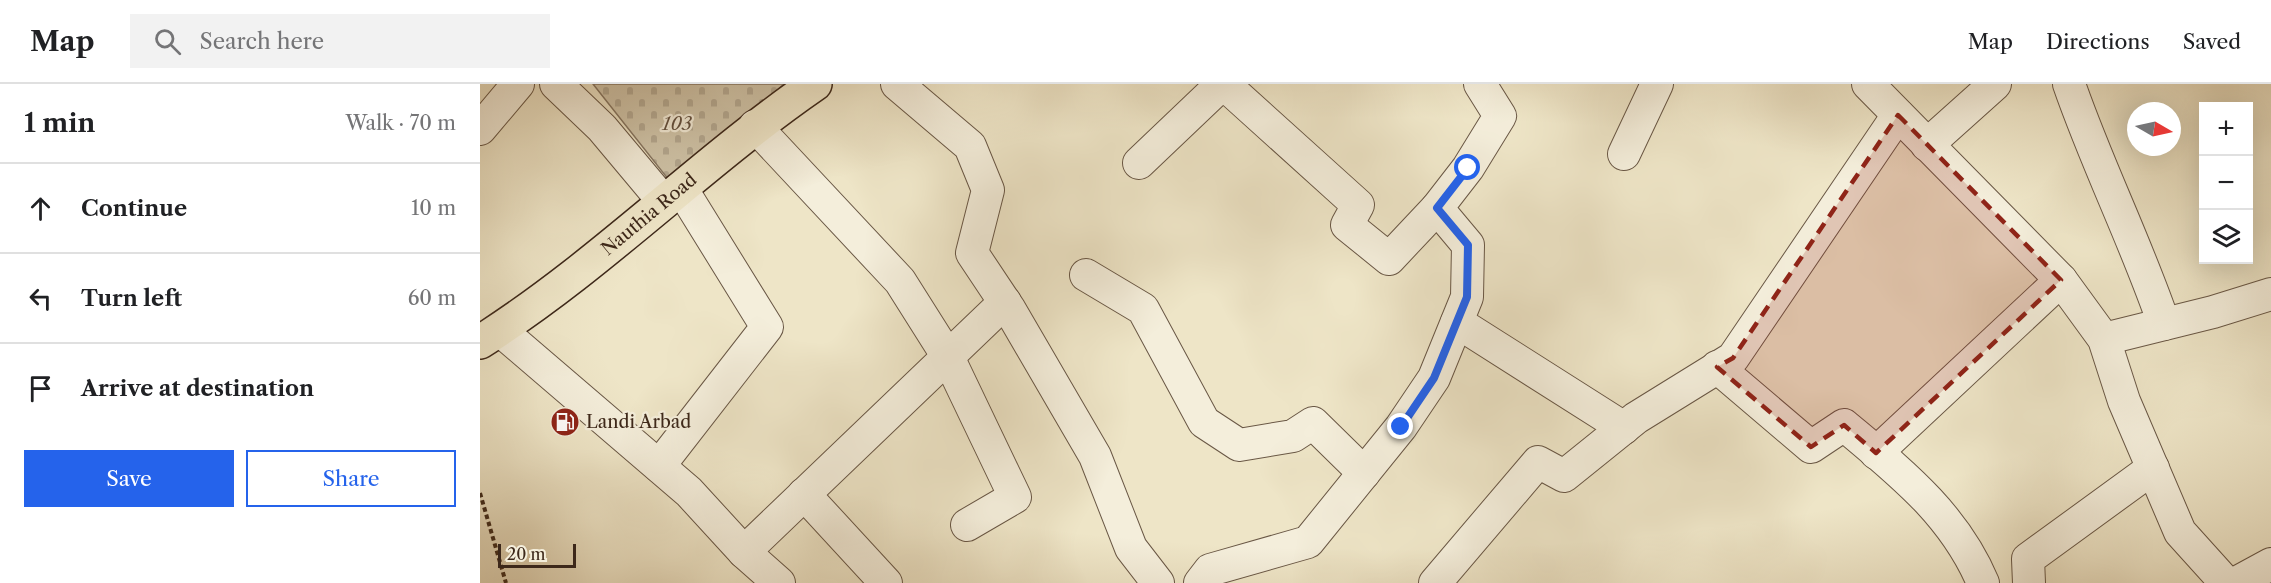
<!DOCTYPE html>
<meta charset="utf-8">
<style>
:root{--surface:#fff;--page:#f2f2f2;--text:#202124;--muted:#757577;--line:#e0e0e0;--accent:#2563eb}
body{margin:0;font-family:"Libre Caslon Text",serif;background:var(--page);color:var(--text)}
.controls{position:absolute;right:18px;top:18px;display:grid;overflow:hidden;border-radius:0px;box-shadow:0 6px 24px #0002}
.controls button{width:54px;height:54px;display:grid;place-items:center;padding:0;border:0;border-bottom:2px solid var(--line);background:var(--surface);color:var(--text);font:30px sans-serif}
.compass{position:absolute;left:1647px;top:18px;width:54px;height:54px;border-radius:50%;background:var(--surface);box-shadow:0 6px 24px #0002;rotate:99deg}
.scale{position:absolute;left:18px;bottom:15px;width:78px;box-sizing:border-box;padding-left:6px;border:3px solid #3d281a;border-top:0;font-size:16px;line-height:21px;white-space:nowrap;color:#3d281a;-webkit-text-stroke:4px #f4eedb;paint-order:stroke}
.stop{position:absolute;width:18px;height:18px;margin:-14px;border:4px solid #2563eb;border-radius:50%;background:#fff}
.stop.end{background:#2563eb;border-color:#fff;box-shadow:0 2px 6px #0008}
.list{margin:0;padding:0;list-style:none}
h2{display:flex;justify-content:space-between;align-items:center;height:78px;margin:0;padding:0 24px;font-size:26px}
h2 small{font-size:20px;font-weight:400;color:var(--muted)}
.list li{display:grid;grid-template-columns:39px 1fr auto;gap:18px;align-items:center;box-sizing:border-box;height:90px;padding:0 24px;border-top:2px solid var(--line)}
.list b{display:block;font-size:22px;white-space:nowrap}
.list em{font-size:20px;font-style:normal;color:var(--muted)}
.actions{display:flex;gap:12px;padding:18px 24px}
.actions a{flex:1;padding:14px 0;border:2px solid var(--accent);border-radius:0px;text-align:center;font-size:21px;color:var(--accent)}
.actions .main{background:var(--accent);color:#fff}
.icon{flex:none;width:33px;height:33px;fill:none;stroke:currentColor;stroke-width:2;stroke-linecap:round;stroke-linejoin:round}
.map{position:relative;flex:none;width:1791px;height:499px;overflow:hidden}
header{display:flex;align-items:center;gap:36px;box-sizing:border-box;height:84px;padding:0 30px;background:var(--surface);border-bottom:2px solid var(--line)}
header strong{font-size:28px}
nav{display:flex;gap:33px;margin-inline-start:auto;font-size:21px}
.search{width:420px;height:54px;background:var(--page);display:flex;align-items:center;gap:15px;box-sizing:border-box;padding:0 21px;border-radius:0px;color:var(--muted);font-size:22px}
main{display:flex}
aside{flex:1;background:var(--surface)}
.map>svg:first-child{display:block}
</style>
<header>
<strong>Map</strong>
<div class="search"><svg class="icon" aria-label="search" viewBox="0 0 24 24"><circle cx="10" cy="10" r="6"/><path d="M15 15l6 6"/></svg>Search here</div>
<nav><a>Map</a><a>Directions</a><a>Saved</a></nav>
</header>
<main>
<aside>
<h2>1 min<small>Walk · 70 m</small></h2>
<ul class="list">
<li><svg class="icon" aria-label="ahead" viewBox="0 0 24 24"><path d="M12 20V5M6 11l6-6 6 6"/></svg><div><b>Continue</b></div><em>10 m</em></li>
<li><svg class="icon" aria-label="left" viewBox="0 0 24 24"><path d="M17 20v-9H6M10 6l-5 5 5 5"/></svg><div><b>Turn left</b></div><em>60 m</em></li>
<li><svg class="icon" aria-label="arrive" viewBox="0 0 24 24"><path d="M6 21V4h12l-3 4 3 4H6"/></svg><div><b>Arrive at destination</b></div></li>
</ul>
<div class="actions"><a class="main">Save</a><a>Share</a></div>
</aside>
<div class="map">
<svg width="1791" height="499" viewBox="0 0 1791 499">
<defs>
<pattern id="cemetery-stones" width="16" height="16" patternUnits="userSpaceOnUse" patternTransform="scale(1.5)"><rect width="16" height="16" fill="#d0c5aa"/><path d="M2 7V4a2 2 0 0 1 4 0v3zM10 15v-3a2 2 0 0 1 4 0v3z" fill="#b4a992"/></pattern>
</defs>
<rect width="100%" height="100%" fill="#eee5c7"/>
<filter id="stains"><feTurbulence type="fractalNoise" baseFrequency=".00333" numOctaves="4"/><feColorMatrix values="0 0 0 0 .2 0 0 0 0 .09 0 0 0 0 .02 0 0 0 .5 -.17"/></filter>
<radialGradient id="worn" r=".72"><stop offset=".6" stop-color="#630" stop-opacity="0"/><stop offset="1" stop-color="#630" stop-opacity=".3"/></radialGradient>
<polygon fill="url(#cemetery-stones)" stroke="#867662" stroke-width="1.5" points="113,0 304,0 192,100"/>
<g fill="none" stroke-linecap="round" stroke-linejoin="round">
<g stroke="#695745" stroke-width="34">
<g id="minor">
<polyline points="76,0 122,44 184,118"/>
<polyline points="417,0 490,62 508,106 492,169 530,226 615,372 651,464 678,499"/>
<polyline points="744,0 878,121 867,141 909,175 957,124"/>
<polyline points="1388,0 1581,196 1624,255 1644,317 1700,448 1746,499"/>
<path d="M1589,0C1617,81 1656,158 1684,240"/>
<polyline points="275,42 420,197 468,273 535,413 487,441"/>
<polyline points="0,45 38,0"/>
<polyline points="1447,61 1515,0"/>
<polyline points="1144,70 1177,0"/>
<polyline points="659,79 742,0"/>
<polyline points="606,191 663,225 724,338 759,361 813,352 833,339 884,389"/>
<polyline points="977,238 1144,344"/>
<polyline points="20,246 209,408 264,468 299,499"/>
<polyline points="1624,255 1733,228 1791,210"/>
<path d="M1237,283L1331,363L1364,341C1420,388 1474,430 1503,499"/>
<polyline points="1396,369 1581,196"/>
<polyline points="179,382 287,243 201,104"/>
<polyline points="324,410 406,499"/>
<polyline points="264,468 525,218"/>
<polyline points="720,499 730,486 828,458 921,343 954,294 987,213 988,161 957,124 988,84 1020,32 1000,0"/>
<polyline points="955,499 1058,378 1084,392 1156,334 1253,274 1418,31"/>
<polyline points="1549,499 1548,475 1673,384"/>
<polyline points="1756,499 1791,480"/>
</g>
</g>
<g stroke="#3d281a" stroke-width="36">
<g id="major">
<path id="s1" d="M0,258C119,183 219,80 335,0"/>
</g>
</g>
<polyline stroke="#3d281a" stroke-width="4" stroke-dasharray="4.5 3" stroke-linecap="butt" points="0,409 26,499"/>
<use href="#minor" stroke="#f4eedb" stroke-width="32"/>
<use href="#major" stroke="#eee5c7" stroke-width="33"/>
</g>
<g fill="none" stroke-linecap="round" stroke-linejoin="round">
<polyline stroke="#2563eb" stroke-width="8" points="921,343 954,294 987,213 988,161 957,124 988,84"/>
</g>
<path fill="#8f2418" fill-opacity="0.2" stroke="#8f2418" stroke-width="4.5" stroke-dasharray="12 8" stroke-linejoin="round" d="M1418,31L1581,196L1396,369L1364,341L1331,363L1237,283L1253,274Z"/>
<defs>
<g id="fuel-disc" transform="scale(1.5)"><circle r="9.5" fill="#8f2418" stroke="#f4eedb"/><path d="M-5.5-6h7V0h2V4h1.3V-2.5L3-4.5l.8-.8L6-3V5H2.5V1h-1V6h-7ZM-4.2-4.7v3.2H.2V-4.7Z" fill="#fff"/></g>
</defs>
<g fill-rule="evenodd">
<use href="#fuel-disc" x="85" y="338"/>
</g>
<g text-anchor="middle" stroke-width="4.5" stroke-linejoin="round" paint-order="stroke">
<g font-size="18" font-style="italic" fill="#624f3e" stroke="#f4eedb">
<text x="197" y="46">103</text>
</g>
<g font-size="18" fill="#3d281a" stroke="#f4eedb">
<text dy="6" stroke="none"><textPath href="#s1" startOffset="212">Nauthia Road</textPath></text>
</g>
<g font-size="18" fill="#3d281a" stroke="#f4eedb" text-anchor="start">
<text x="106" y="344">Landi Arbad</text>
</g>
</g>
<rect width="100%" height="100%" filter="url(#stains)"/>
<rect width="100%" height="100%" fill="url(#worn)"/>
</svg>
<div class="controls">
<button>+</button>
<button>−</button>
<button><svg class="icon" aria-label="layers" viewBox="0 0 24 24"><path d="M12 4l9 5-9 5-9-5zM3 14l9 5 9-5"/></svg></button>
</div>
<svg class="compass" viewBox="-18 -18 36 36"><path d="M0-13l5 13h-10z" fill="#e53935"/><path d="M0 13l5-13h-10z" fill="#757577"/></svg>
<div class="scale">20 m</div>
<div class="stop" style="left:988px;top:84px"></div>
<div class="stop end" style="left:921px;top:343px"></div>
</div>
</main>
